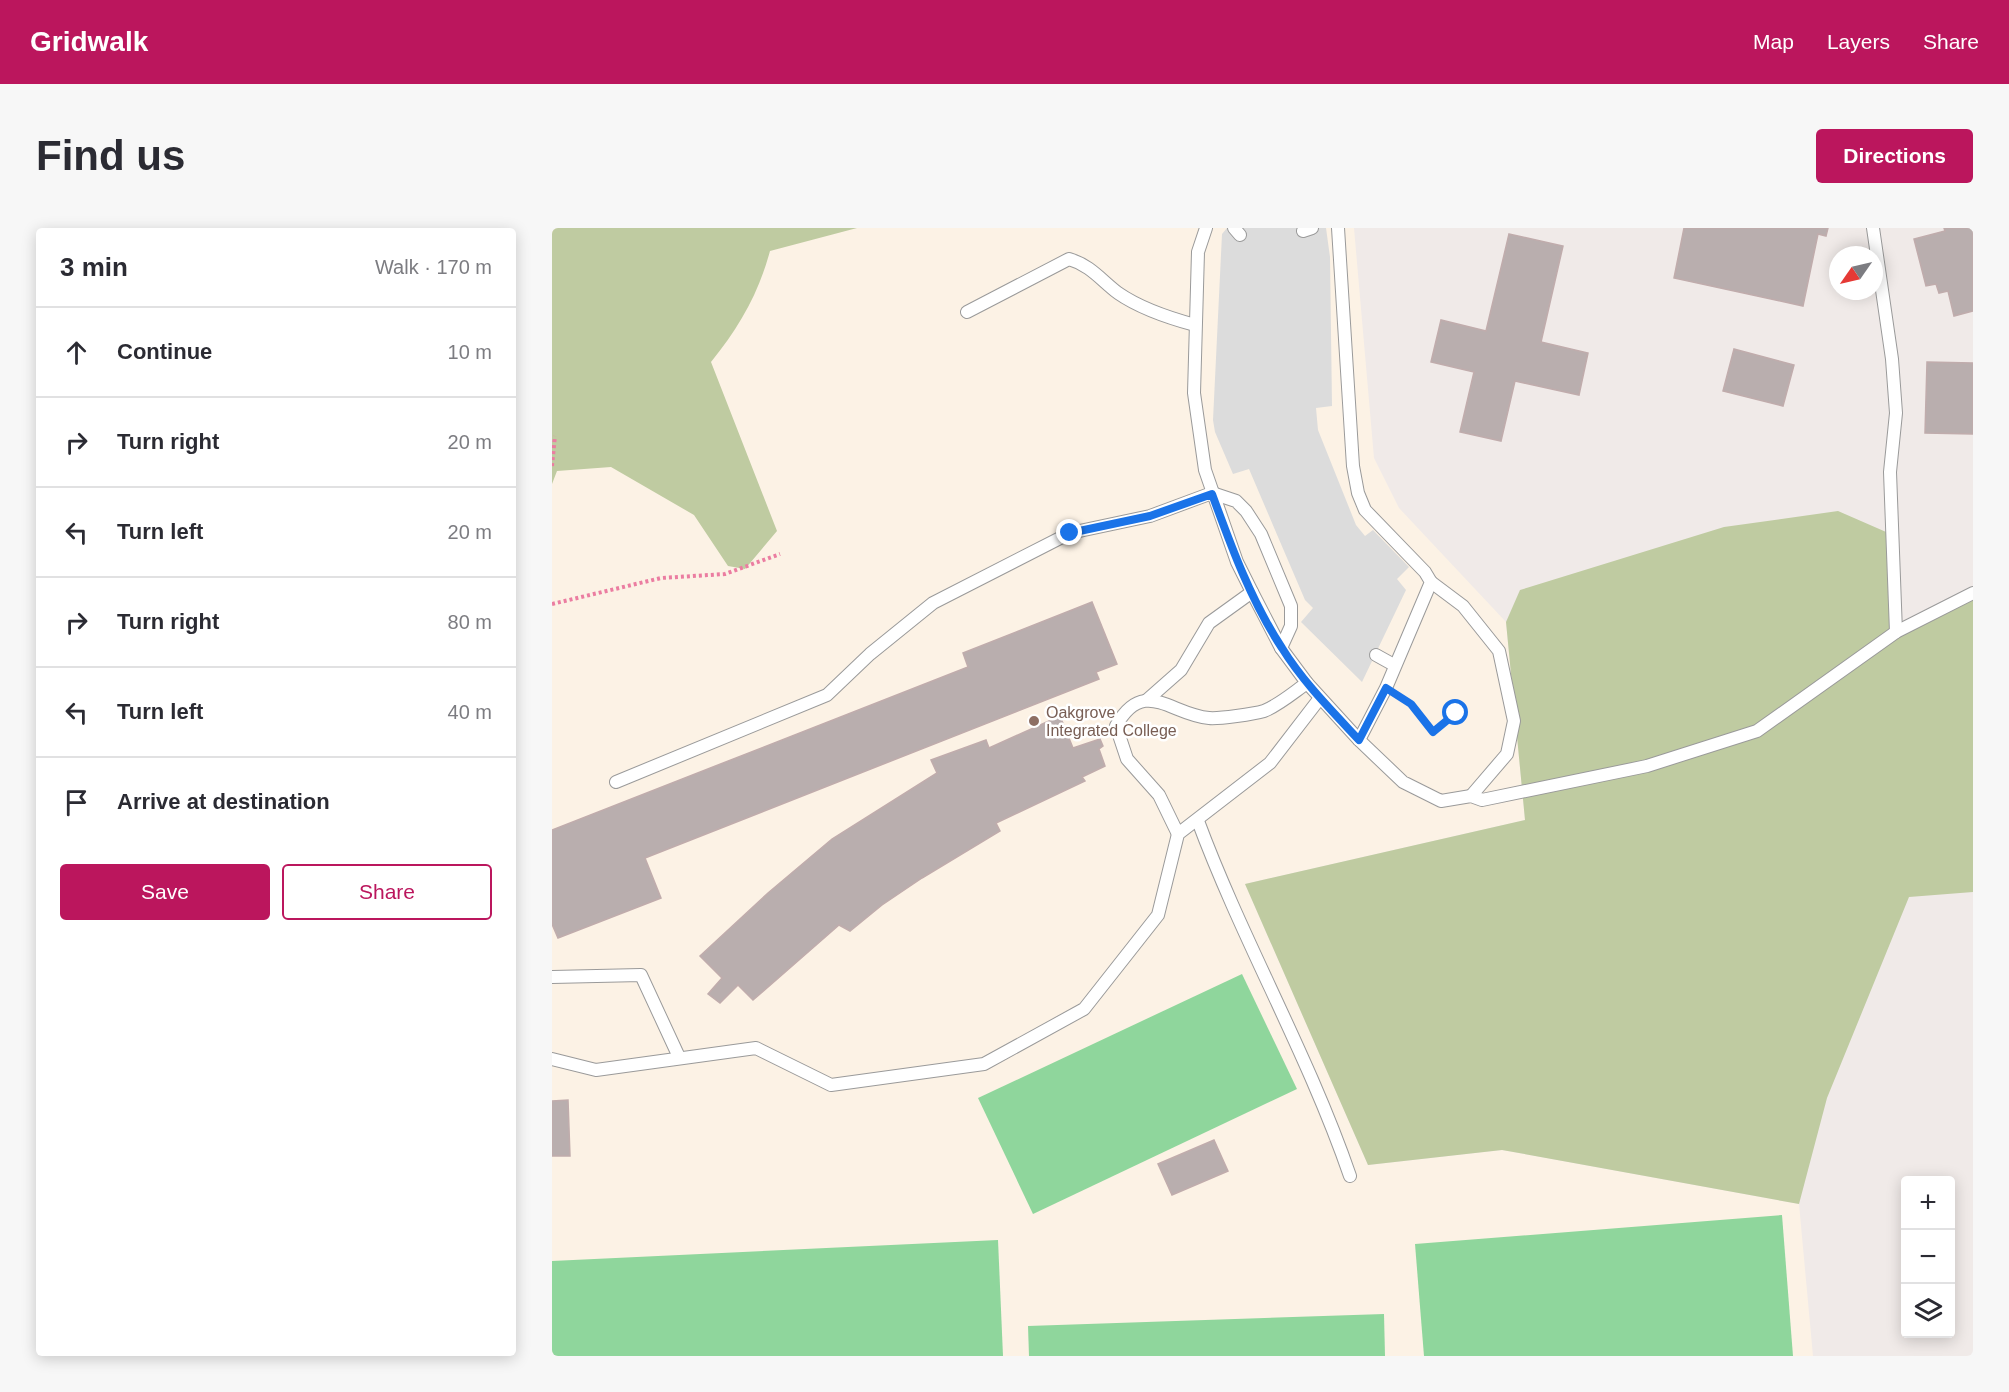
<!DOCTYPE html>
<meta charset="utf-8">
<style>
:root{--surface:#fff;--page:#f7f7f7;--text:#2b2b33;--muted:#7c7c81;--line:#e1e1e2;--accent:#bb165d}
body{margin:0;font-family:Helvetica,sans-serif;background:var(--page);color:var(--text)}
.controls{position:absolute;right:18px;bottom:18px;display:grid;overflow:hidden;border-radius:6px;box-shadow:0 3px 15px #0003}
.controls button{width:54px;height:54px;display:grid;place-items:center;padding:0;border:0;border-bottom:2px solid var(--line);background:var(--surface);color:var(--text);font:30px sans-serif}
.compass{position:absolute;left:1277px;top:18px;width:54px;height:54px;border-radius:50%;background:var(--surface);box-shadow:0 3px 15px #0003;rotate:236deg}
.stop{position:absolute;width:18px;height:18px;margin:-14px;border:4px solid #1a73e8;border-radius:50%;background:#fff}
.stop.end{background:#1a73e8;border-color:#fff;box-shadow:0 2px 6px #0008}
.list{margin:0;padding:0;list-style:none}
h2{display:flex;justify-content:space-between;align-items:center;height:78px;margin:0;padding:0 24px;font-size:26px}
h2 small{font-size:20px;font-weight:400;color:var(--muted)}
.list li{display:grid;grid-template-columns:39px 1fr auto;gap:18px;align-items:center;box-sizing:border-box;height:90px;padding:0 24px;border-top:2px solid var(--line)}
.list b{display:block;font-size:22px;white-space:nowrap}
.list em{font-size:20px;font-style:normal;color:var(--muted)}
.actions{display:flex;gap:12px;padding:18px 24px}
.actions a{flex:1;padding:14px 0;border:2px solid var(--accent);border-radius:6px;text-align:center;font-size:21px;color:var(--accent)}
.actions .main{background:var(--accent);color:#fff}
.icon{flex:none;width:33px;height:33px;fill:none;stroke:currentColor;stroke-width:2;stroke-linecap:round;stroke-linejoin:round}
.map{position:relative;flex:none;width:1421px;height:1128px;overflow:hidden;border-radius:6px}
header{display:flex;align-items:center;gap:36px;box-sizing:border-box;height:84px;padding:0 30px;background:var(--accent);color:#fff}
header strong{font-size:28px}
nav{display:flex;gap:33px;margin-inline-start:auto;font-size:21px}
.intro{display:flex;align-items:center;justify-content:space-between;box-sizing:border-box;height:144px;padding:0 36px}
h1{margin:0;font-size:42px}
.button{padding:15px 27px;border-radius:6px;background:var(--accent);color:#fff;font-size:21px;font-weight:700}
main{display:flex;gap:36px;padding:0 36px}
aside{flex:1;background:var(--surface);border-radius:6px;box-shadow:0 3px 15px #0003}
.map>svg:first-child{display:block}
</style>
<header>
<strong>Gridwalk</strong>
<nav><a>Map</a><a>Layers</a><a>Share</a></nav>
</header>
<div class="intro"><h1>Find us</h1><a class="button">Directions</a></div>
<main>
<aside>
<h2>3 min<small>Walk · 170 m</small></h2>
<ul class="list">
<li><svg class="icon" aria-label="ahead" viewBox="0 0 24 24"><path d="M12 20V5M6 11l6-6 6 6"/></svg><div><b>Continue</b></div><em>10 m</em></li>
<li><svg class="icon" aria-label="right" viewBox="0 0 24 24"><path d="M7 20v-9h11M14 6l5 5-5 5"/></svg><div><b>Turn right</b></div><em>20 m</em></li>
<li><svg class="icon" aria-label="left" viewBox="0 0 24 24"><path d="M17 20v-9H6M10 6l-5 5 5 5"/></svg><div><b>Turn left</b></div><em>20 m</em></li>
<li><svg class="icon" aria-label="right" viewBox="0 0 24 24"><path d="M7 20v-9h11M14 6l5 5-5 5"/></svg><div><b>Turn right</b></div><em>80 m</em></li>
<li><svg class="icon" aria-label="left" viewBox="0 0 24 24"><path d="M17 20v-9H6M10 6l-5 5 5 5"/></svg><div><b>Turn left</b></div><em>40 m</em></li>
<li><svg class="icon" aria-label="arrive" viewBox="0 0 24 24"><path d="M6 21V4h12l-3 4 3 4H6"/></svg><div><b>Arrive at destination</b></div></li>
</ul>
<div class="actions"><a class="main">Save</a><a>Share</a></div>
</aside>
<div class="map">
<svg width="1421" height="1128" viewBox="0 0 1421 1128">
<rect width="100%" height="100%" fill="#f0eae8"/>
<polygon fill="#fcf2e5" points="0,0 802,0 822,230 847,280 954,394 973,592 693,656 816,937 950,922 1247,976 1261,1128 0,1128"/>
<g fill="#bfcba1">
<path d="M0,0H305L218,23C206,67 187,99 159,134L225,303L193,341L176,338L142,287L59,239L5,243L0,256Z"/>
<polygon points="1286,283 1341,307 1344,403 1421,371 1421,664 1357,669 1275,870 1247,976 950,922 816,937 693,656 973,592 954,394 968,362 1172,299"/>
</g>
<g fill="#8fd69c">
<polygon points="690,746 745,861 481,986 426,870"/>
<polygon points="1230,987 1241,1128 872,1128 863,1016"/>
<polygon points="446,1012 451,1128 0,1128 0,1033"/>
<polygon points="832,1086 833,1128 477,1128 476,1098"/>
</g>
<polygon fill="#dcdcdc" points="675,0 774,0 778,29 780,178 764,180 766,202 804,297 813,308 821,302 857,339 845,351 854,362 810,454 749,394 761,380 753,372 697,241 681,246 663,204 661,192 670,6"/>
<g fill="#b9aeae" stroke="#c0acac" stroke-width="1.5">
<polygon points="1132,0 1276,0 1274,8 1266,6 1251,78 1122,50"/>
<polygon points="1392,0 1421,0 1421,83 1402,88 1396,63 1387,65 1384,56 1374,58 1362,11 1393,3"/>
<polygon points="957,6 1011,18 989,114 1036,125 1027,167 963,153 949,213 908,204 922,144 879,134 889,92 934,103"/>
<polygon points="1182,121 1242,137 1231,178 1171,163"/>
<polygon points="1375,134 1421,135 1421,206 1373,205"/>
<polygon points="540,374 565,436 544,444 547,451 93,630 109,670 6,710 0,696 0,602 416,439 411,425"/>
<polygon points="508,488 521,520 548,511 551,518 547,521 553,538 530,549 533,553 444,595 448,603 370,650 330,677 298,703 287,697 201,772 186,757 168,775 156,766 170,750 148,728 216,665 280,611 385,545 379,532 434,512 437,520"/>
<polygon points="16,872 18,928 0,928 0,873"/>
<polygon points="662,912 676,943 620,967 606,936"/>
</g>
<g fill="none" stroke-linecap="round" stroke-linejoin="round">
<g stroke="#9a9a9a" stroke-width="14">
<g id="lane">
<polyline points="654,0 646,24 642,165 653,242 685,334 700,364 729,420 755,455 807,512 851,554 889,573 919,568 930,572 1095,538 1205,503 1344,404 1421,365"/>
<polyline points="682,0 688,7"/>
<polyline points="786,0 801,238 806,265 813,282 873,344 879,354 834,460 807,512"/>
<polyline points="1321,0 1340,131 1344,185 1338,244 1344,404"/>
<polyline points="751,3 760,0"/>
<path d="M415,84L517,31C538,37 549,52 566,65C589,81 617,90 643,97"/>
<polyline points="879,354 911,378 947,423 962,493 955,526 919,568"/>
<polyline points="824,427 842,437"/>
<polyline points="595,472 629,442 657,395 700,364"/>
<polyline points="64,554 275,467 318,426 381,375 518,305 598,288 660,265 684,273 694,283 709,306 739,378 739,398 729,420"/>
<path d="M646,593C691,714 756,826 798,948"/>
<path d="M626,606L607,567L575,531L564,498C592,448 619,487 657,490C667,491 702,486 712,483C727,477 742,464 755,455"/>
<polyline points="0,749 89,747 127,829"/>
<polyline points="0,831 44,842 204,820 279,857 432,836 532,781 606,687 626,606 718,535 768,470"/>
</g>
</g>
<g stroke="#eb7da1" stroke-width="4" stroke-dasharray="3 3" stroke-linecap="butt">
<polyline points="0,238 3,208"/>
<polyline points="0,376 109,350 173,346 228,326"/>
<polyline points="847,469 859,476 881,504 904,485"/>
</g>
<use href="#lane" stroke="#fff" stroke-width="12"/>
</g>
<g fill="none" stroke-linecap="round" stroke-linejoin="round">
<path stroke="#1a73e8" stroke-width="8" d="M518,305L598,288L660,266C679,318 699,373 730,420C751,454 780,483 807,512L834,460L859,476L881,504L904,485"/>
</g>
<circle fill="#8d6e63" stroke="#fff" stroke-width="2" cx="482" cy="493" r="6"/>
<g text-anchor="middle" stroke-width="5" stroke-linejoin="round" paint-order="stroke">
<g font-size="16" fill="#785e54" stroke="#fff" text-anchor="start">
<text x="494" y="490">Oakgrove<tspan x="494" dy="18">Integrated College</tspan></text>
</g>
</g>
</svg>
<div class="controls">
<button>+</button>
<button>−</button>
<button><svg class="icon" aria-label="layers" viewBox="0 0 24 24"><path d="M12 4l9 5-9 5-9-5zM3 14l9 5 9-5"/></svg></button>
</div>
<svg class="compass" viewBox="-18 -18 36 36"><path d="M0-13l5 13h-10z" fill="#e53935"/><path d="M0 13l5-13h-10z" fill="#7c7c81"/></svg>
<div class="stop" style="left:904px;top:485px"></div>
<div class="stop end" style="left:518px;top:305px"></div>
</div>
</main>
